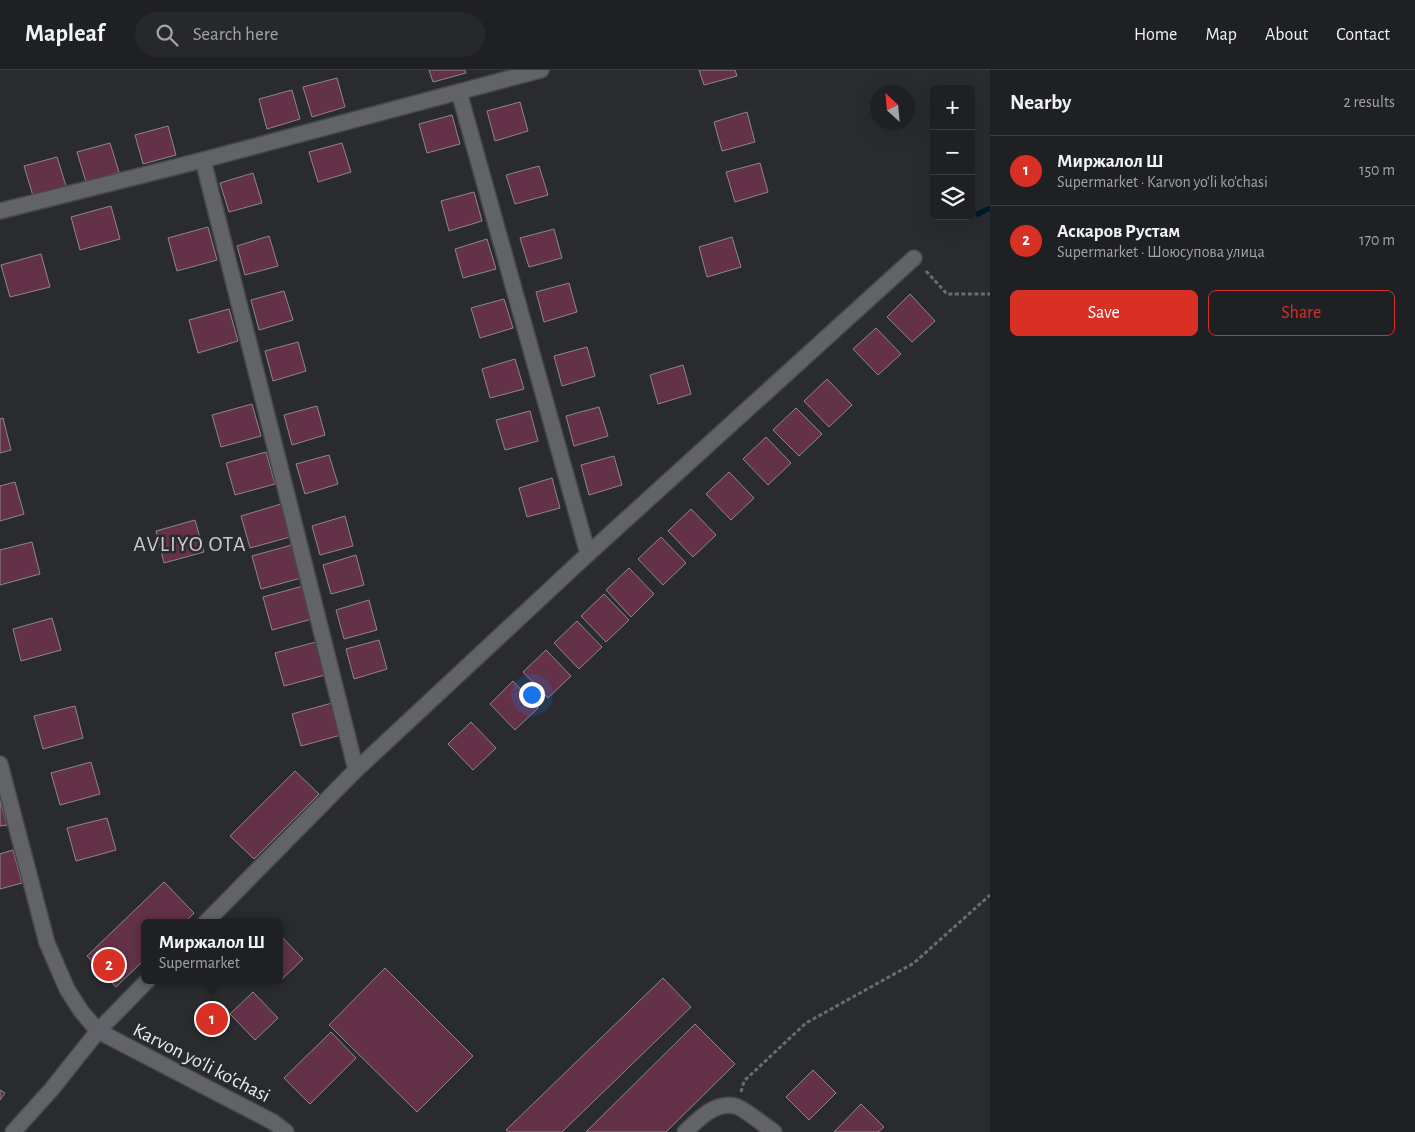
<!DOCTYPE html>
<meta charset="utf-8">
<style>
:root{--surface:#1f2023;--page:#27282b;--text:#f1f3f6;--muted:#a1a3a6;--line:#3c3e41;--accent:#d93025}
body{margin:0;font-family:"Alegreya Sans",sans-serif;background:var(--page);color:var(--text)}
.controls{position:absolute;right:15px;top:15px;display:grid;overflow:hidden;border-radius:8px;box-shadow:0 5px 20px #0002}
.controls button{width:45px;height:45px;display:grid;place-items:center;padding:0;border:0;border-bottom:1px solid var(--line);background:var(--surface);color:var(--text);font:25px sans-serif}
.compass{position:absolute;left:870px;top:15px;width:45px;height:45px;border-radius:50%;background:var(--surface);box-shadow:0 5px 20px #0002;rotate:334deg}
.you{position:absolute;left:531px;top:624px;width:18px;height:18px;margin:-12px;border:4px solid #fff;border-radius:50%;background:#1a73e8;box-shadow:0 0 0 8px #1a73e833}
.badge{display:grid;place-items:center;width:32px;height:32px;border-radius:50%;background:var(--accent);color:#fff;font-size:16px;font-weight:700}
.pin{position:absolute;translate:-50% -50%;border:2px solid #fff;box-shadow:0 1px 5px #0006}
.popup{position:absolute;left:141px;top:849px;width:142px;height:65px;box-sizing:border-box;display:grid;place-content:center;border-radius:8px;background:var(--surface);filter:drop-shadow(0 1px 4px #0005);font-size:16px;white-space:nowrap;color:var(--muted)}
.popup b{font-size:19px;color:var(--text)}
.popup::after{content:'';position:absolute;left:50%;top:100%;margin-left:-10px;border:10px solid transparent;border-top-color:var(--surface)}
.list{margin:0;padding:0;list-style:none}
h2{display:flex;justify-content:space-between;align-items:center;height:65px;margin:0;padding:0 20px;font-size:21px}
h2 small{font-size:16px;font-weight:400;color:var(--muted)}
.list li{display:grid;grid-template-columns:32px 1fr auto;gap:15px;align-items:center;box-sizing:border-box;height:70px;padding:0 20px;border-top:1px solid var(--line)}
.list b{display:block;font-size:19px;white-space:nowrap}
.list p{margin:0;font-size:16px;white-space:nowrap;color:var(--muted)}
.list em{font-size:16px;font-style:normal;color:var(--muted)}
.actions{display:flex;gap:10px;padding:15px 20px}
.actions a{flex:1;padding:11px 0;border:1px solid var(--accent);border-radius:8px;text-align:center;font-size:18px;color:var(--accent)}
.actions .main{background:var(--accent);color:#fff}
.icon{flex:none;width:28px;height:28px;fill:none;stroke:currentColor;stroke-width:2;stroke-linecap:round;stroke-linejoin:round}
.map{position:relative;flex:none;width:990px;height:1062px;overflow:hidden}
header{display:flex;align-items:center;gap:30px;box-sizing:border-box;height:70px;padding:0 25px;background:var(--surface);border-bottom:1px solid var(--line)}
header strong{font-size:24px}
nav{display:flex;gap:28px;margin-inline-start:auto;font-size:18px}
.search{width:350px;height:45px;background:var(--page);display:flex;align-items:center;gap:12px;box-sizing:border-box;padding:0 18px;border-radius:28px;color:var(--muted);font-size:19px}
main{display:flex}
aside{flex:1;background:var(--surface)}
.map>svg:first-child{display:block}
</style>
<header>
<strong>Mapleaf</strong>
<div class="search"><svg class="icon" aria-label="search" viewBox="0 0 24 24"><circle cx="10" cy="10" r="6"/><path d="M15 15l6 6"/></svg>Search here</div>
<nav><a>Home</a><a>Map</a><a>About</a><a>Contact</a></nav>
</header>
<main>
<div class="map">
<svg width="990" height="1062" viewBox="0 0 990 1062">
<rect width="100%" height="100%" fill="#292b2f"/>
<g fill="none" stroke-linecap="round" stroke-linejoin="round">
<polyline stroke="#011b2b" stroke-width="5.5" points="978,144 990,138"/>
</g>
<g fill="#633248" stroke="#8d8789">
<polygon points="429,0 465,0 466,3 433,12"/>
<polygon points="699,0 735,0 737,6 704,15"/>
<polygon points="337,8 345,37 312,47 303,17"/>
<polygon points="292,20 300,49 267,59 259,29"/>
<polygon points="520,32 528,61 495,71 487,41"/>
<polygon points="747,42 755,72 722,81 714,52"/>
<polygon points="452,45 460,74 427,83 419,54"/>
<polygon points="168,56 176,85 143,94 135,65"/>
<polygon points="110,73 119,102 86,112 77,82"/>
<polygon points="342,73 351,102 318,112 309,82"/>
<polygon points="57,87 66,116 33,126 24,96"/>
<polygon points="760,93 768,122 735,132 726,102"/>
<polygon points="539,96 548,125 515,134 506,105"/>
<polygon points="253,103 262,133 229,142 220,113"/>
<polygon points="474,122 482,151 449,161 441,131"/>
<polygon points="111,136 120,169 80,180 71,147"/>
<polygon points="208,157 217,190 177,201 168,168"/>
<polygon points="554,159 562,188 529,197 520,168"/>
<polygon points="269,166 278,196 245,205 237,176"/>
<polygon points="732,167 741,197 707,207 699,177"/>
<polygon points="487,169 496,199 463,208 455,179"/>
<polygon points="41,184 50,217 10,227 1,195"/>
<polygon points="569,213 577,242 544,252 536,222"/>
<polygon points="284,221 293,250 259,260 251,230"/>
<polygon points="910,224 935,251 912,272 887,247"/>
<polygon points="504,229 513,258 480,268 471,238"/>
<polygon points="229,239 238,271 198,283 189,250"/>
<polygon points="876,258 901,284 878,305 853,279"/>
<polygon points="298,272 306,301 273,311 265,281"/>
<polygon points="587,277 595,306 562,316 554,286"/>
<polygon points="515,289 524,319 490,328 482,299"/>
<polygon points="683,295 691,324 658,334 650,305"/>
<polygon points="827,309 852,335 829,357 804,331"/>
<polygon points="252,334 261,366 221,377 212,345"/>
<polygon points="317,336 325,365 292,375 284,345"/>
<polygon points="599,337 608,366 574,376 566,346"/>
<polygon points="796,338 822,364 799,386 773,360"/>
<polygon points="530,341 538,371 505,380 496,350"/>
<polygon points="3,348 11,380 0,383 0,349"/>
<polygon points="766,367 791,393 768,415 743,389"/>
<polygon points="266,382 275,414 235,425 226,393"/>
<polygon points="329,385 338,414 305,424 296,394"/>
<polygon points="614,386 622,415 589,425 581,395"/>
<polygon points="729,402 754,428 731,450 706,424"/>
<polygon points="552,408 560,438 527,447 519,418"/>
<polygon points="15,412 24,444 0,451 0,416"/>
<polygon points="281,434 290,467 250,478 241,446"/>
<polygon points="691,439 716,465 693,487 668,461"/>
<polygon points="345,446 353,476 320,485 312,456"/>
<polygon points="195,450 204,482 164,493 156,461"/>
<polygon points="661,467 686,493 663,515 638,489"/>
<polygon points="32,472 40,504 0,515 0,480"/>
<polygon points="292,475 301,508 261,519 252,486"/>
<polygon points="356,485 364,515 331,524 323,495"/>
<polygon points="629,498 654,524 631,547 606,520"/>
<polygon points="303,516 312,549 272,560 263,527"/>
<polygon points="604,524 629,550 606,572 581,546"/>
<polygon points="369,530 377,560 344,569 336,540"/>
<polygon points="52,548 61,580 21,591 13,559"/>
<polygon points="577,551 602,577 579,599 554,573"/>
<polygon points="379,570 387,599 354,609 346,579"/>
<polygon points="316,572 325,605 284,616 275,583"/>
<polygon points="546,580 571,606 548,628 523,602"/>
<polygon points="513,611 538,638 515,660 490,634"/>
<polygon points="332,633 341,665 301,676 292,644"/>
<polygon points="75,636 83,668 43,679 34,646"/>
<polygon points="471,652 496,678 473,700 448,674"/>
<polygon points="91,692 100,724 60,735 51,703"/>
<polygon points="295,701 319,724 254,789 230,766"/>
<polygon points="0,730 7,755 0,756"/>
<polygon points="107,748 116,780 76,791 67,758"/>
<polygon points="13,780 22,813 0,819 0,784"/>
<polygon points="164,812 194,843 184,853 144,853 144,890 116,917 87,886"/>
<polygon points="280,865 303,889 280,911 279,910"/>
<polygon points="385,898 473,986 417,1042 329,955"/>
<polygon points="663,908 691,937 562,1062 509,1062 506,1060"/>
<polygon points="253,922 278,948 255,970 230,944"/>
<polygon points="695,954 735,994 666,1062 586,1062"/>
<polygon points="331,962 356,988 310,1034 284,1008"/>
<polygon points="813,1000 836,1023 809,1050 786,1027"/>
<polygon points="0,1020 5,1023 0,1030"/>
<polygon points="861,1034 884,1057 878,1062 834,1062"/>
</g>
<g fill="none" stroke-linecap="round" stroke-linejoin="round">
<g stroke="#46474b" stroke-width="18">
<g id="minor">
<polyline points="459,22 588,484"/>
<polyline points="203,90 356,700"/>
<polyline points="0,141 203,90 541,0"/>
<polyline points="0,694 47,873 67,919 81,941 98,961 273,1052 286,1062"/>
<polyline points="205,853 356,700 588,484 914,188"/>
<polyline points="13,1062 51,1020 98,961 148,910"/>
<path d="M685,1062C698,1050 715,1031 735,1036C744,1038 765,1056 774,1062"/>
</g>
</g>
<g stroke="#6a6c70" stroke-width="3" stroke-dasharray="4 2.5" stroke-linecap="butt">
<polyline points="926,201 947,224 990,224"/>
<polyline points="741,1022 744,1011 806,953 914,893 990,825"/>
</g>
<use href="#minor" stroke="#616368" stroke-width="15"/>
</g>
<g text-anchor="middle" stroke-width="5" stroke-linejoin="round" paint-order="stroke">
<g font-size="20" fill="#ebedef" stroke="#292b2f">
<text transform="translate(202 992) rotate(27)" y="7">Karvon yo‘li ko'chasi</text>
</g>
<g font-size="22" letter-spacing="1" fill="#c8cbd0" stroke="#292b2f">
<text x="190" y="481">AVLIYO OTA</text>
</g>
</g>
</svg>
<div class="controls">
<button>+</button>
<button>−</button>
<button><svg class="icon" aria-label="layers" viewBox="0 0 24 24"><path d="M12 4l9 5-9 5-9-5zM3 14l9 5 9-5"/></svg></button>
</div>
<svg class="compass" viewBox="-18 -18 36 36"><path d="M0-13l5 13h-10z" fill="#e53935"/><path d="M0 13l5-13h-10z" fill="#a1a3a6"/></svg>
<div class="you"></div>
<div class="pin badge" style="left:212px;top:949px">1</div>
<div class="popup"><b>Миржалол Ш</b>Supermarket</div>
<div class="pin badge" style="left:109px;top:895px">2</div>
</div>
<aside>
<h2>Nearby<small>2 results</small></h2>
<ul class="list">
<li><span class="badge">1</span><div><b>Миржалол Ш</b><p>Supermarket · Karvon yo‘li ko'chasi</p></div><em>150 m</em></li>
<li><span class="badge">2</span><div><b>Аскаров Рустам</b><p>Supermarket · Шоюсупова улица</p></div><em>170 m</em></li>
</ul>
<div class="actions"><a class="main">Save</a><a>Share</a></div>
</aside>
</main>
